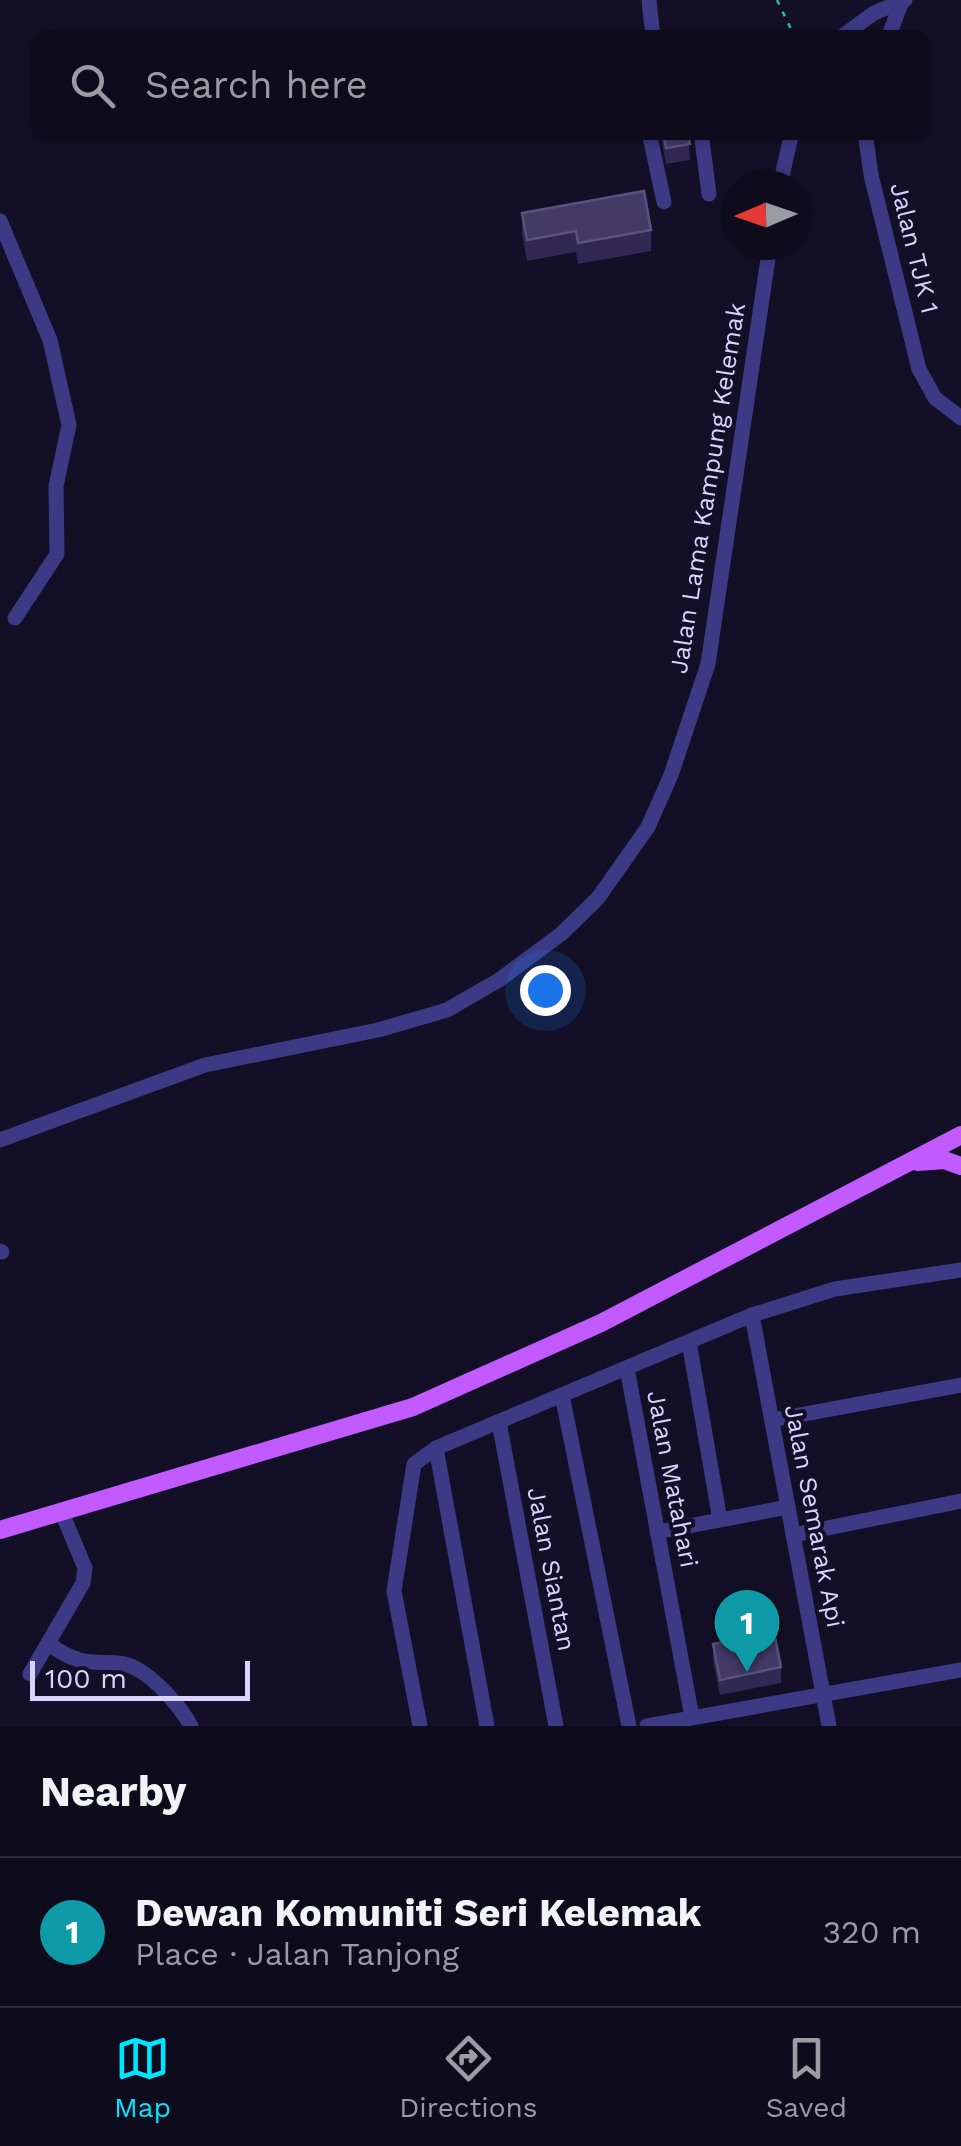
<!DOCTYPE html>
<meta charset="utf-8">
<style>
:root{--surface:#0e0b1c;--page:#171425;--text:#f1f3f6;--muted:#9b9ba3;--line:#2e2b3b;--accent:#00e5ff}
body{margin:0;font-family:"Work Sans",sans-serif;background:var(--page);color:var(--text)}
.compass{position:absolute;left:721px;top:170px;width:90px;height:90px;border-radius:50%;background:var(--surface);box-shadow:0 2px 8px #0004;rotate:268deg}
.scale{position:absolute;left:30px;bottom:25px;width:220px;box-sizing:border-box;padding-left:10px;border:5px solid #d9d4ff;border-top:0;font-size:28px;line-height:35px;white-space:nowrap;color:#d9d4ff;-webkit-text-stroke:8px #130f26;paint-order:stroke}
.you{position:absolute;left:545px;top:990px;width:35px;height:35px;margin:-25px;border:8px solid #fff;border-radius:50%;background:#1a73e8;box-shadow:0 0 0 15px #1a73e833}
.badge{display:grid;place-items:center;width:65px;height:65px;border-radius:50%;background:var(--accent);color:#fff;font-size:32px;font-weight:700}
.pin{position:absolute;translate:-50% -82px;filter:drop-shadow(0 2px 5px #0008)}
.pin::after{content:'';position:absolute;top:52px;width:35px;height:30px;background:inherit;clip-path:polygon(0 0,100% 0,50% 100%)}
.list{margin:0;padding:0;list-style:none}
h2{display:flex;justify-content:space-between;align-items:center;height:130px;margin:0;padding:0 40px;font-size:42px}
h2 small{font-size:32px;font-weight:400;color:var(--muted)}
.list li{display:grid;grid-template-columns:65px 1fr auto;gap:30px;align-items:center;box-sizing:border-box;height:150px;padding:0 40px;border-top:2px solid var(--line)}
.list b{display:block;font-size:38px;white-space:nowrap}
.list p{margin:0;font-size:32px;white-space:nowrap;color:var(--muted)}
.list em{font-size:32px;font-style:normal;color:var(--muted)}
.icon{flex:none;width:55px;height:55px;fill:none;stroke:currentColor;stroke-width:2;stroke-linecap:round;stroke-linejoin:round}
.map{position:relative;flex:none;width:961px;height:1726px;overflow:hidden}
.search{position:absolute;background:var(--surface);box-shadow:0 2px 8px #0004;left:30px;right:30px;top:30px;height:110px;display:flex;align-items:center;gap:25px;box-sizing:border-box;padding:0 35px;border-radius:20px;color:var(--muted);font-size:38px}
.sheet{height:280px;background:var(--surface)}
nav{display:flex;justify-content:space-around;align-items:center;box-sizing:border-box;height:140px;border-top:2px solid var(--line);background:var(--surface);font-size:28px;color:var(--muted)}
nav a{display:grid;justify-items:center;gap:5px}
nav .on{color:var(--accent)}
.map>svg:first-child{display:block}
</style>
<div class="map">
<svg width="961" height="1726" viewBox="0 0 961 1726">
<rect width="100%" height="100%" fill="#130f26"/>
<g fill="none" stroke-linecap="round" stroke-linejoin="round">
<polyline stroke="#2fb8b0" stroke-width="2.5" stroke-dasharray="5 8" stroke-linecap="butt" points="777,0 792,31 802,38"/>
<g stroke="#3d3a85" stroke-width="15">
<polyline points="649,0 653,38"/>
<polyline points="840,38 874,13 905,0"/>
<polyline points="888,38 902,1"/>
<polyline points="649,132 664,202"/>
<polyline points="701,132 709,194"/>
<polyline points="865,132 871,175 919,369 935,398 961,418"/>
<polyline points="780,185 792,132"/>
<polyline points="0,221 50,340 69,425 56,486 57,554 15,618"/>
<polyline points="0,1140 205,1065 378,1030 447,1010 499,980 561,934 598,898 648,827 671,775 708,664 770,245"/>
<polyline points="0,1251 2,1252"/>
<polyline points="752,1315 829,1726"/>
<polyline points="689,1342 720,1520"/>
<polyline points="627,1368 692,1717"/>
<polyline points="562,1395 629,1726"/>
<polyline points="772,1420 961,1385"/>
<polyline points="499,1422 556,1726"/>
<polyline points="436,1448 487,1726"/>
<polyline points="657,1532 788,1507"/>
<polyline points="793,1535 961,1501"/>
<path d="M48,1643C90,1676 107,1653 137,1669C157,1680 180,1706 191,1726"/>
<polyline points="30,1674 83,1583 85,1568 62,1513"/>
<polyline points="420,1726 394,1591 414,1464 436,1448 752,1315 835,1289 961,1270"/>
<polyline points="647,1726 961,1670"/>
</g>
<g stroke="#c25bff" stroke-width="18">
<polyline points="918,1162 944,1160 961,1166"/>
<polyline points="0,1530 413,1407 601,1323 961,1135"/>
</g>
</g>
<g fill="#312854">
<polygon points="660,132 688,132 690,160 666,164"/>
<polygon points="522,213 651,230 651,251 578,264 576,252 527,261 522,233"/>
<polygon points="713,1644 781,1667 781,1683 720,1695 713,1660"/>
</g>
<g fill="#433a66" stroke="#5a527e" stroke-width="2.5">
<polygon points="663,132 688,132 690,144 666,148"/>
<polygon points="644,191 651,230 578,243 576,231 527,240 522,213"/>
<polygon points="774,1632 781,1667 720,1680 713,1644"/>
</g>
<g text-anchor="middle" stroke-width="8" stroke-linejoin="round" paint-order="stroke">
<g font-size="25" fill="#d9d4ff" stroke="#130f26">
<text transform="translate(915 248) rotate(76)" y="9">Jalan TJK 1</text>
<text transform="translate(707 488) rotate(-81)" y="9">Jalan Lama Kampung Kelemak</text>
<text transform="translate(673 1479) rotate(79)" y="9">Jalan Matahari</text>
<text transform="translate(815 1516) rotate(79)" y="9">Jalan Semarak Api</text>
<text transform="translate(552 1569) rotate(79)" y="9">Jalan Siantan</text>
</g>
</g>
</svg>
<svg class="compass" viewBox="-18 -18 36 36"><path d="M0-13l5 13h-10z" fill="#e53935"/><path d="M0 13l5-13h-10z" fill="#9b9ba3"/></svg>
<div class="scale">100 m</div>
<div class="you"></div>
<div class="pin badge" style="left:747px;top:1672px;background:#0f9aa8">1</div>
<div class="search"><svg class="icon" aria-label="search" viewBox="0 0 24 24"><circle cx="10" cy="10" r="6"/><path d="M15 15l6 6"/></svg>Search here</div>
</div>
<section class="sheet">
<h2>Nearby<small></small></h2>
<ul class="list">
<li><span class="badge" style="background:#0f9aa8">1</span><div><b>Dewan Komuniti Seri Kelemak</b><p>Place · Jalan Tanjong</p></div><em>320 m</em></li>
</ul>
</section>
<nav>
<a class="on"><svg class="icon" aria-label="map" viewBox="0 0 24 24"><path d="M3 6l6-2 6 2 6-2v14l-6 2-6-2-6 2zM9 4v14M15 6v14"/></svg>Map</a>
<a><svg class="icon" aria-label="directions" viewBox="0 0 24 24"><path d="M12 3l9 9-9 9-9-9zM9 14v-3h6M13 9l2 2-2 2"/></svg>Directions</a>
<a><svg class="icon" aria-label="saved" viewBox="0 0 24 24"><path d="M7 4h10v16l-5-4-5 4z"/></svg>Saved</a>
</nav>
